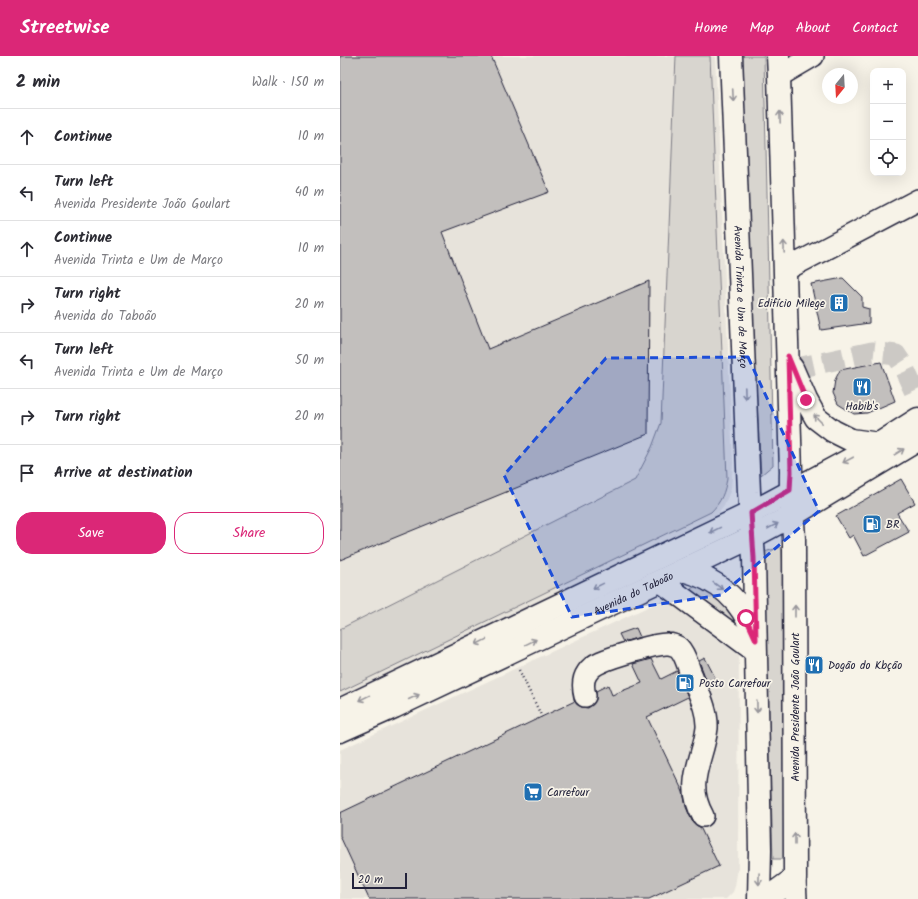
<!DOCTYPE html>
<meta charset="utf-8">
<style>
:root{--surface:#fff;--page:#f2f2f3;--text:#2b2b33;--muted:#7c7c81;--line:#e1e1e2;--accent:#db2777}
body{margin:0;font-family:Kalam,sans-serif;background:var(--page);color:var(--text)}
.controls{position:absolute;right:12px;top:12px;display:grid;overflow:hidden;border-radius:8px;box-shadow:0 4px 16px #0002}
.controls button{width:36px;height:36px;display:grid;place-items:center;padding:0;border:0;border-bottom:1px solid var(--line);background:var(--surface);color:var(--text);font:20px sans-serif}
.compass{position:absolute;left:482px;top:12px;width:36px;height:36px;border-radius:50%;background:var(--surface);box-shadow:0 4px 16px #0002;rotate:198deg}
.scale{position:absolute;left:12px;bottom:10px;width:55px;box-sizing:border-box;padding-left:4px;border:2px solid #22223b;border-top:0;font-size:11px;line-height:14px;white-space:nowrap;color:#22223b;-webkit-text-stroke:3px #f7f3e8;paint-order:stroke}
.stop{position:absolute;width:12px;height:12px;margin:-9px;border:3px solid #db2777;border-radius:50%;background:#fff}
.stop.end{background:#db2777;border-color:#fff;box-shadow:0 1px 4px #0008}
.list{margin:0;padding:0;list-style:none}
h2{display:flex;justify-content:space-between;align-items:center;height:52px;margin:0;padding:0 16px;font-size:17px}
h2 small{font-size:13px;font-weight:400;color:var(--muted)}
.list li{display:grid;grid-template-columns:26px 1fr auto;gap:12px;align-items:center;box-sizing:border-box;height:56px;padding:0 16px;border-top:1px solid var(--line)}
.list b{display:block;font-size:15px;white-space:nowrap}
.list p{margin:0;font-size:13px;white-space:nowrap;color:var(--muted)}
.list em{font-size:13px;font-style:normal;color:var(--muted)}
.actions{display:flex;gap:8px;padding:12px 16px}
.actions a{flex:1;padding:9px 0;border:1px solid var(--accent);border-radius:16px;text-align:center;font-size:14px;color:var(--accent)}
.actions .main{background:var(--accent);color:#fff}
.icon{flex:none;width:22px;height:22px;fill:none;stroke:currentColor;stroke-width:2;stroke-linecap:round;stroke-linejoin:round}
.map{position:relative;flex:none;width:578px;height:843px;overflow:hidden}
header{display:flex;align-items:center;gap:24px;box-sizing:border-box;height:56px;padding:0 20px;background:var(--accent);color:#fff}
header strong{font-size:19px}
nav{display:flex;gap:22px;margin-inline-start:auto;font-size:14px}
main{display:flex}
aside{flex:1;background:var(--surface)}
.map>svg:first-child{display:block}
</style>
<header>
<strong>Streetwise</strong>
<nav><a>Home</a><a>Map</a><a>About</a><a>Contact</a></nav>
</header>
<main>
<aside>
<h2>2 min<small>Walk · 150 m</small></h2>
<ul class="list">
<li><svg class="icon" aria-label="ahead" viewBox="0 0 24 24"><path d="M12 20V5M6 11l6-6 6 6"/></svg><div><b>Continue</b></div><em>10 m</em></li>
<li><svg class="icon" aria-label="left" viewBox="0 0 24 24"><path d="M17 20v-9H6M10 6l-5 5 5 5"/></svg><div><b>Turn left</b><p>Avenida Presidente João Goulart</p></div><em>40 m</em></li>
<li><svg class="icon" aria-label="ahead" viewBox="0 0 24 24"><path d="M12 20V5M6 11l6-6 6 6"/></svg><div><b>Continue</b><p>Avenida Trinta e Um de Março</p></div><em>10 m</em></li>
<li><svg class="icon" aria-label="right" viewBox="0 0 24 24"><path d="M7 20v-9h11M14 6l5 5-5 5"/></svg><div><b>Turn right</b><p>Avenida do Taboão</p></div><em>20 m</em></li>
<li><svg class="icon" aria-label="left" viewBox="0 0 24 24"><path d="M17 20v-9H6M10 6l-5 5 5 5"/></svg><div><b>Turn left</b><p>Avenida Trinta e Um de Março</p></div><em>50 m</em></li>
<li><svg class="icon" aria-label="right" viewBox="0 0 24 24"><path d="M7 20v-9h11M14 6l5 5-5 5"/></svg><div><b>Turn right</b></div><em>20 m</em></li>
<li><svg class="icon" aria-label="arrive" viewBox="0 0 24 24"><path d="M6 21V4h12l-3 4 3 4H6"/></svg><div><b>Arrive at destination</b></div></li>
</ul>
<div class="actions"><a class="main">Save</a><a>Share</a></div>
</aside>
<div class="map">
<svg width="578" height="843" viewBox="0 0 578 843">
<rect width="100%" height="100%" fill="#f7f3e8"/>
<filter id="ink" filterUnits="userSpaceOnUse"><feTurbulence type="fractalNoise" baseFrequency=".025" numOctaves="2"/><feDisplacementMap in="SourceGraphic" scale="8" xChannelSelector="R" yChannelSelector="G"/><feConvolveMatrix kernelMatrix="1 2 1 2 8 2 1 2 1" color-interpolation-filters="sRGB"/></filter>
<g filter="url(#ink)">
<g fill="#e7e3db">
<polygon points="0,0 375,0 393,407 391,433 384,450 377,459 0,644"/>
<polygon points="355,529 376,533 397,566 399,585 398,812 395,830 393,836 386,843 0,843 0,694"/>
</g>
<g fill="#d8d5cf" stroke="#7d7c85">
<path d="M336,0H370L387,422C385,436 381,446 371,456L0,636V573L295,424L312,391L321,367Z"/>
<polygon points="398,0 424,0 433,409 421,419"/>
<polygon points="442,491 452,803 433,803 424,496"/>
<polygon points="357,530 370,531 393,560 395,576 341,537"/>
</g>
<g fill="#c2bfbd" stroke="#22223b">
<polygon points="0,0 151,0 209,136 102,176 148,293 309,225 308,378 0,504"/>
<polygon points="503,222 522,241 522,251 529,253 529,267 481,274 471,228"/>
<polygon points="541,306 555,345 527,357 514,358 498,348 493,337 495,324 500,314"/>
<polygon points="561,423 575,447 557,457 569,476 524,500 513,479 509,482 496,460"/>
<polygon points="296,572 300,581 283,586 279,578"/>
<polygon points="365,602 378,627 369,631 359,605"/>
<polygon points="311,603 321,623 337,615 348,641 307,661 343,736 346,751 352,765 356,769 360,771 379,810 309,843 29,843 0,780 0,757 235,645 237,648 241,651 248,652 253,648 256,644 256,635 268,629 272,639 302,627 293,608"/>
</g>
<g fill="none" stroke-linecap="round" stroke-linejoin="round">
<polyline stroke="#ccc9c5" stroke-width="21" stroke-dasharray="21 10" stroke-linecap="butt" points="453,313 532,296 556,299 562,308 578,343"/>
<g stroke="#22223b" stroke-width="24">
<g id="minor">
<polyline points="439,20 473,0"/>
<polyline points="445,214 578,144"/>
<polyline points="320,525 416,596"/>
<path d="M245,640C243,632 242,624 247,617C250,612 256,608 261,606C272,601 317,587 328,588C331,588 337,590 339,592C346,599 348,612 352,620C358,636 368,654 367,672C363,705 344,726 363,760"/>
<polyline points="455,822 456,843"/>
</g>
</g>
<g stroke="#22223b" stroke-width="25">
<g id="major">
<path id="s1" d="M391,0L409,436L414,502L420,794L419,843"/>
<polyline points="452,312 466,344 476,362 493,375 511,384 539,388"/>
<path d="M343,514C377,523 402,544 413,577"/>
<polyline points="0,654 411,457 539,388 578,363"/>
<path id="s2" d="M0,675L54,651L412,481L453,459L578,384"/>
<path d="M426,843L455,822L454,483C453,460 450,438 451,416L439,20L438,0"/>
</g>
</g>
<polyline stroke="#22223b" stroke-width="2.5" stroke-dasharray="1 3" stroke-linecap="butt" points="179,614 202,661"/>
<use href="#minor" stroke="#f7f3e8" stroke-width="21"/>
<use href="#major" stroke="#f7f3e8" stroke-width="22"/>
</g>
<defs><path id="oneway-shaft" d="M-6 0H5M1.5-3L5.5 0L1.5 3" fill="none" stroke-width="1.6" stroke-linecap="round" stroke-linejoin="round"/></defs>
<g stroke="#97959a">
<use href="#oneway-shaft" transform="translate(393 39) rotate(87)"/>
<use href="#oneway-shaft" transform="translate(440 61) rotate(-92)"/>
<use href="#oneway-shaft" transform="translate(444 191) rotate(-92)"/>
<use href="#oneway-shaft" transform="translate(405 337) rotate(88)"/>
<use href="#oneway-shaft" transform="translate(478 363) rotate(-135)"/>
<use href="#oneway-shaft" transform="translate(559 396) rotate(-31)"/>
<use href="#oneway-shaft" transform="translate(508 404) rotate(152)"/>
<use href="#oneway-shaft" transform="translate(433 470) rotate(-28)"/>
<use href="#oneway-shaft" transform="translate(375 474) rotate(154)"/>
<use href="#oneway-shaft" transform="translate(258 530) rotate(154)"/>
<use href="#oneway-shaft" transform="translate(378 530) rotate(36)"/>
<use href="#oneway-shaft" transform="translate(455 555) rotate(-90)"/>
<use href="#oneway-shaft" transform="translate(141 586) rotate(154)"/>
<use href="#oneway-shaft" transform="translate(191 586) rotate(-26)"/>
<use href="#oneway-shaft" transform="translate(74 641) rotate(-25)"/>
<use href="#oneway-shaft" transform="translate(24 642) rotate(154)"/>
<use href="#oneway-shaft" transform="translate(417 651) rotate(89)"/>
<use href="#oneway-shaft" transform="translate(455 783) rotate(-90)"/>
<use href="#oneway-shaft" transform="translate(419 823) rotate(91)"/>
</g>
</g>
<g fill="none" stroke-linecap="round" stroke-linejoin="round" filter="url(#ink)">
<polyline stroke="#db2777" stroke-width="5" points="406,562 416,584 414,502 411,457 450,434 451,416 448,300 466,344"/>
</g>
<path fill="#1d4ed8" fill-opacity="0.2" stroke="#1d4ed8" stroke-width="3" stroke-dasharray="8 5" stroke-linejoin="round" d="M408,301L479,455L381,539L232,561L164,419L266,302Z"/>
<defs>
<g id="building-square" transform="scale(1)"><rect x="-9" y="-9" width="18" height="18" rx="4" fill="#1f6fb2" stroke="#f7f3e8"/><path d="M-4-6H4V6H1V3H-1V6H-4ZM-2.5-4.3h1.7v1.8h-1.7ZM.8-4.3h1.7v1.8H.8ZM-2.5-1h1.7V.8h-1.7ZM.8-1h1.7V.8H.8Z" fill="#fff"/></g>
<g id="restaurant-square" transform="scale(1)"><rect x="-9" y="-9" width="18" height="18" rx="4" fill="#1f6fb2" stroke="#f7f3e8"/><path d="M-5-6h1v4h1v-4h1v4h1v-4h1v5L-1.5 .5V6h-2V.5L-5-1ZM5-6V6H3V1.5H1.5Q1.5-4 5-6Z" fill="#fff"/></g>
<g id="fuel-square" transform="scale(1)"><rect x="-9" y="-9" width="18" height="18" rx="4" fill="#1f6fb2" stroke="#f7f3e8"/><path d="M-5.5-6h7V0h2V4h1.3V-2.5L3-4.5l.8-.8L6-3V5H2.5V1h-1V6h-7ZM-4.2-4.7v3.2H.2V-4.7Z" fill="#fff"/></g>
<g id="supermarket-square" transform="scale(1)"><rect x="-9" y="-9" width="18" height="18" rx="4" fill="#1f6fb2" stroke="#f7f3e8"/><path d="M-6-5.5h2.5l.6 2H6L4.5 2H-2.5L-4.4-4H-6ZM-1.5 3.2a1.3 1.3 0 1 0 .1 0ZM3 3.2a1.3 1.3 0 1 0 .1 0Z" fill="#fff"/></g>
</defs>
<g fill-rule="evenodd">
<use href="#building-square" x="499" y="247"/>
<use href="#restaurant-square" x="522" y="331"/>
<use href="#fuel-square" x="532" y="468"/>
<use href="#restaurant-square" x="474" y="609"/>
<use href="#fuel-square" x="345" y="627"/>
<use href="#supermarket-square" x="193" y="736"/>
</g>
<g text-anchor="middle" stroke-width="3.5" stroke-linejoin="round" paint-order="stroke">
<g font-size="11" fill="#22223b" stroke="#f7f3e8">
<text dy="4" stroke="none"><textPath href="#s1" startOffset="241">Avenida Trinta e Um de Março</textPath></text>
<text dy="4" stroke="none"><textPath href="#s2" startOffset="324">Avenida do Taboão</textPath></text>
<text transform="translate(455 651) rotate(-90)" y="4">Avenida Presidente João Goulart</text>
</g>
<g font-size="11" fill="#22223b" stroke="#f7f3e8" text-anchor="start">
<text x="485" y="251" text-anchor="end">Edifício Milege</text>
<text x="522" y="354" text-anchor="middle">Habib's</text>
<text x="546" y="472">BR</text>
<text x="488" y="613">Dogão do Kbção</text>
<text x="359" y="631">Posto Carrefour</text>
<text x="207" y="740">Carrefour</text>
</g>
</g>
</svg>
<div class="controls">
<button>+</button>
<button>−</button>
<button><svg class="icon" aria-label="locate" viewBox="0 0 24 24"><circle cx="12" cy="12" r="6"/><path d="M12 2v4M12 18v4M2 12h4M18 12h4"/></svg></button>
</div>
<svg class="compass" viewBox="-18 -18 36 36"><path d="M0-13l5 13h-10z" fill="#e53935"/><path d="M0 13l5-13h-10z" fill="#7c7c81"/></svg>
<div class="scale">20 m</div>
<div class="stop" style="left:406px;top:562px"></div>
<div class="stop end" style="left:466px;top:344px"></div>
</div>
</main>
